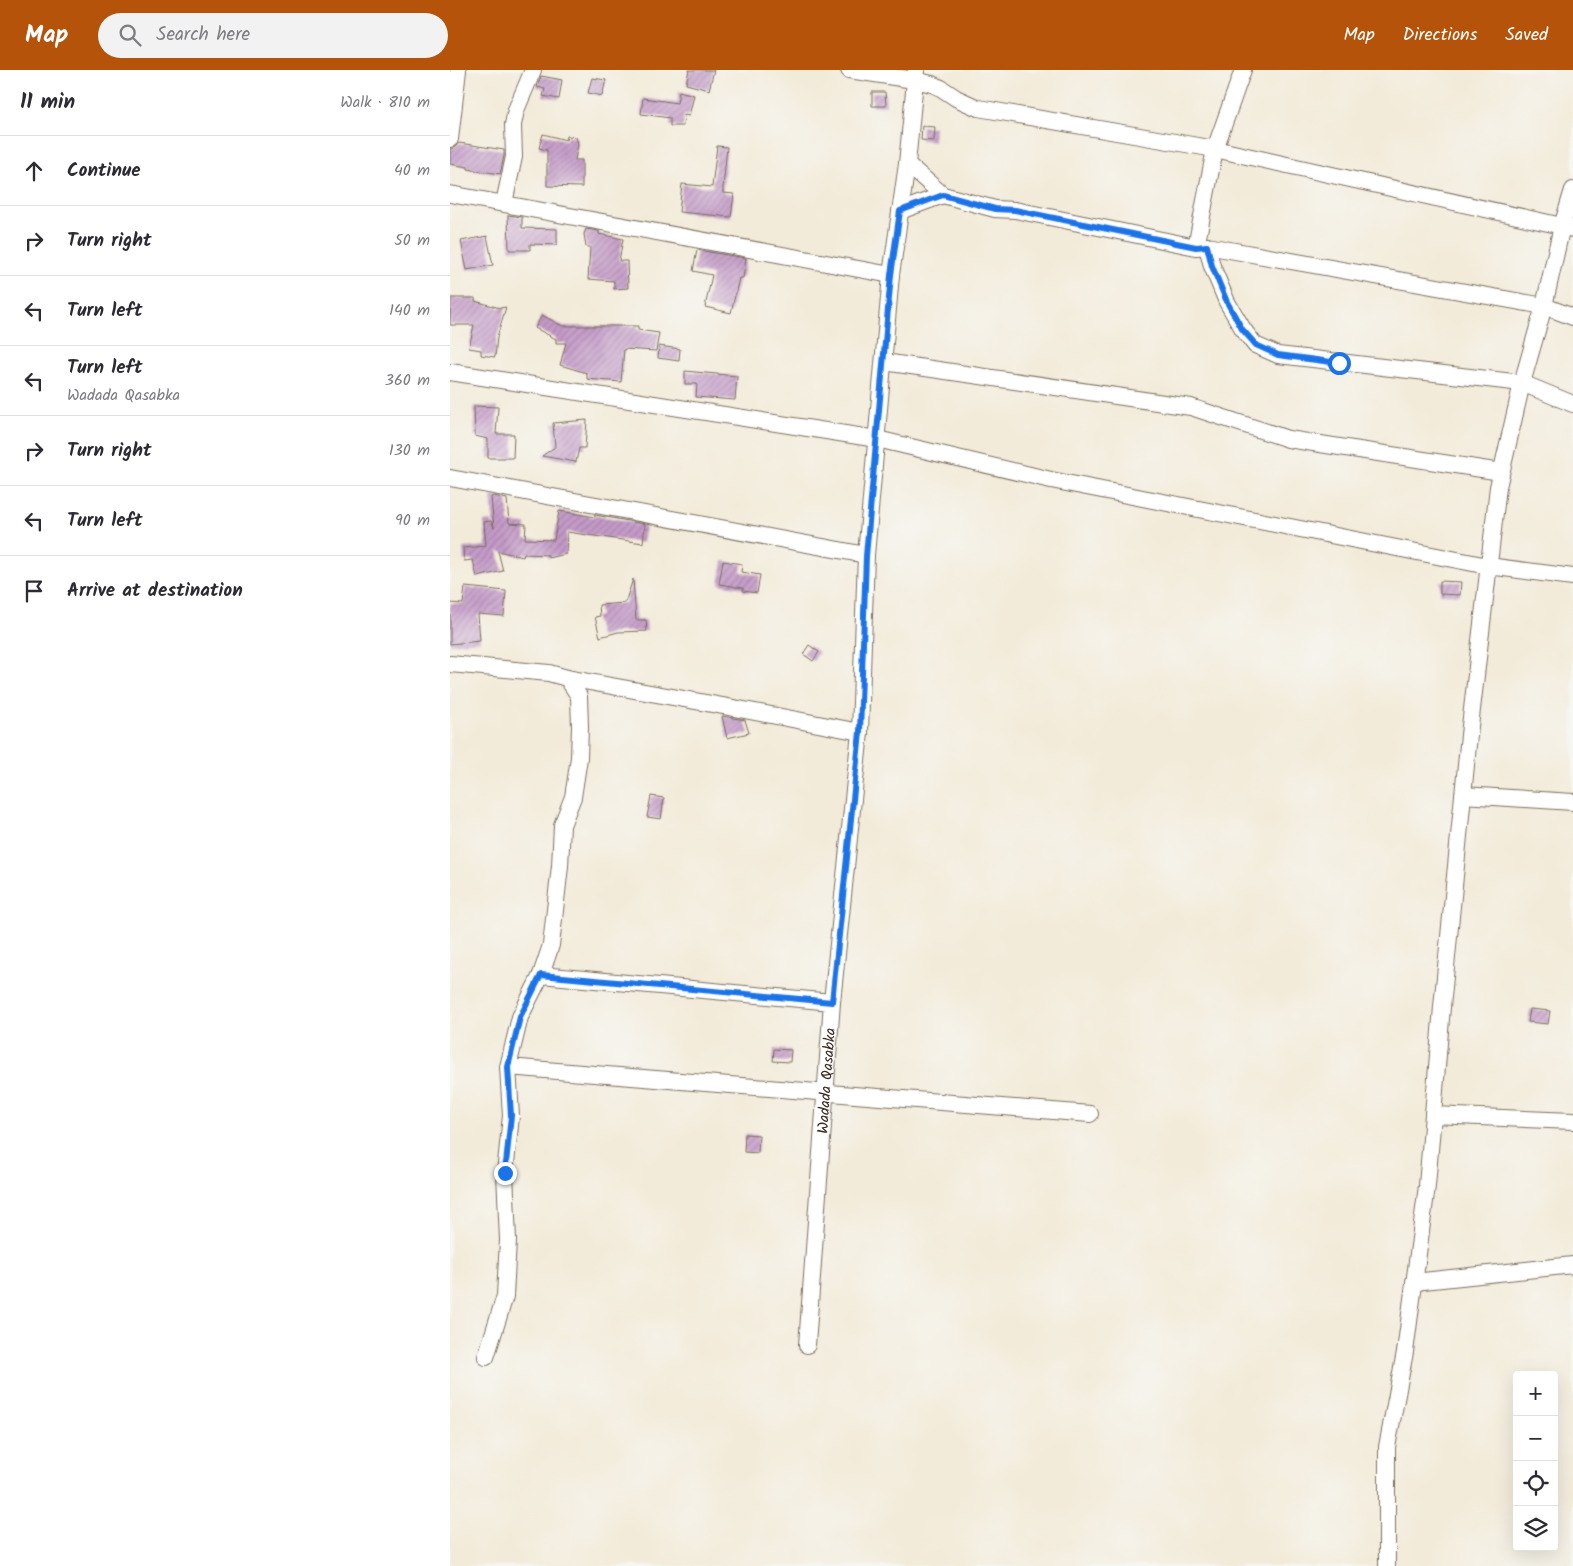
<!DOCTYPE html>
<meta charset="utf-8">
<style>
:root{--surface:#fff;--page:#f2f2f3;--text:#2b2b33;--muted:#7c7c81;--line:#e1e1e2;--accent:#b45309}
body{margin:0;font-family:Kalam,sans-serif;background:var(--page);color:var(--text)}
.controls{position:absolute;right:15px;bottom:15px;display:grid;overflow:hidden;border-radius:5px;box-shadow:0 5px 20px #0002}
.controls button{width:45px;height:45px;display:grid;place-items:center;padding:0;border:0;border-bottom:1px solid var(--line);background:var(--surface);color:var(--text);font:25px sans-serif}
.stop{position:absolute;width:15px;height:15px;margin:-11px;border:4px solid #1a73e8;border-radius:50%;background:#fff}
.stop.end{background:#1a73e8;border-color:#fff;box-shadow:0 1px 5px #0008}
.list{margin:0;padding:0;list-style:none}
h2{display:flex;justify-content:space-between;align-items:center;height:65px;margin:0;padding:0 20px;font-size:21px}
h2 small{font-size:16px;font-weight:400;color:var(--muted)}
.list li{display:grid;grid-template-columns:32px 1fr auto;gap:15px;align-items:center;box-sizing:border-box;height:70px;padding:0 20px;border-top:1px solid var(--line)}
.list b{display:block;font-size:19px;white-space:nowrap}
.list p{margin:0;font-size:16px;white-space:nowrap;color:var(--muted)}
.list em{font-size:16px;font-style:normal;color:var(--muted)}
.icon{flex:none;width:28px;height:28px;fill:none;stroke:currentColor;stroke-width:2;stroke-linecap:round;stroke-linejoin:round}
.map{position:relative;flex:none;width:1123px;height:1496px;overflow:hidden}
header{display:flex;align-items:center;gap:30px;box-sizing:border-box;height:70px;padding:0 25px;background:var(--accent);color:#fff}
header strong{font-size:24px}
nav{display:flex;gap:28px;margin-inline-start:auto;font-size:18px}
.search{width:350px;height:45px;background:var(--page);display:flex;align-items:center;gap:12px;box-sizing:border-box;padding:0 18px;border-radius:28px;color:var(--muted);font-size:19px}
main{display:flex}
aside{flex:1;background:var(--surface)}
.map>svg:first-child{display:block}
</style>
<header>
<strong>Map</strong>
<div class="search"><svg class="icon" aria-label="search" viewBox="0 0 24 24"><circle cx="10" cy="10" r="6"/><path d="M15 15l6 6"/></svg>Search here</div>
<nav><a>Map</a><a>Directions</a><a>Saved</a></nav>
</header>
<main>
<aside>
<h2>11 min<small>Walk · 810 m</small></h2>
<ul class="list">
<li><svg class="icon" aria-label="ahead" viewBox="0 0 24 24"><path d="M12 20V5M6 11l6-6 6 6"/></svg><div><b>Continue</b></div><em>40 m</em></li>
<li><svg class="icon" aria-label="right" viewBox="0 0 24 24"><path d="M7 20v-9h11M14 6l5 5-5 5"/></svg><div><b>Turn right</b></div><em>50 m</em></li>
<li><svg class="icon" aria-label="left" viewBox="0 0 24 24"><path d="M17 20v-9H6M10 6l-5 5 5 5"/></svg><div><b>Turn left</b></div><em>140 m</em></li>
<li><svg class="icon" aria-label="left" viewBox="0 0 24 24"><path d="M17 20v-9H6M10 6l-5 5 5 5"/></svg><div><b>Turn left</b><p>Wadada Qasabka</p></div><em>360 m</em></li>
<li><svg class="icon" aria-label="right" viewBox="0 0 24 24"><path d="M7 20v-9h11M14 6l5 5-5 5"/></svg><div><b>Turn right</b></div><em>130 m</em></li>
<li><svg class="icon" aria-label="left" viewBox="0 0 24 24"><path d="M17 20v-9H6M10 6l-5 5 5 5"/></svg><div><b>Turn left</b></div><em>90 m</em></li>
<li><svg class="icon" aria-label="arrive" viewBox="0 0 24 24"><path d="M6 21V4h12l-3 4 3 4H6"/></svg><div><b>Arrive at destination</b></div></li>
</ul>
</aside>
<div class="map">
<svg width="1123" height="1496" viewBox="0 0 1123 1496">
<defs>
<pattern id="building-hatch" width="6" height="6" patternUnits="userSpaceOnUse" patternTransform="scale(1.25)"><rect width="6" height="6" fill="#c59bc9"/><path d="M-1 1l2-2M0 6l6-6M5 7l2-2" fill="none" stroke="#a17fa3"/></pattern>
</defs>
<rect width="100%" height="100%" fill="#f6f6f2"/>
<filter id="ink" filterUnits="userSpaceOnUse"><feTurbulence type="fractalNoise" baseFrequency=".02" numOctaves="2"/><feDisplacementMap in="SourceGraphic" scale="10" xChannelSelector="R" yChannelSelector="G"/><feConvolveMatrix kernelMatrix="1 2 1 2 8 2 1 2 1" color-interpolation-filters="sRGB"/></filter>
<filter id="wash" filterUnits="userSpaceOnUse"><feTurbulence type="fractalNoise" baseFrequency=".0096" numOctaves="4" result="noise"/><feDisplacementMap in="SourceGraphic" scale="20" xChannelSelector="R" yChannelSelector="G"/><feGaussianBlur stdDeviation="1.12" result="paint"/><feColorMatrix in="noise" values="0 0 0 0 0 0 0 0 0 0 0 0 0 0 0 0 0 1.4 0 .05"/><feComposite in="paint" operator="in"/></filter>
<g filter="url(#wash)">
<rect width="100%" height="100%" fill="#f3ebd9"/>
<g id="blocks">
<g fill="url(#building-hatch)">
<polygon points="239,0 264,0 259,20 236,14"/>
<polygon points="91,6 112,10 109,29 93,26 95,19 87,17"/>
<polygon points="142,8 156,10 152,26 138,23"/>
<polygon points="229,21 244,25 239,46 234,45 233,56 220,56 220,48 191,44 193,28 227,33"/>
<polygon points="422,22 435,22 436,36 422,36"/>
<polygon points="472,56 485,57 484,71 471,70"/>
<polygon points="93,64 116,70 117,66 126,67 128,74 125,90 132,90 132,117 97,116 97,80 89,78"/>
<polygon points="9,73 54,80 54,86 50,104 18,99 18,97 0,94 0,79 4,78"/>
<polygon points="267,76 277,77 273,118 273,123 284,124 281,147 229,142 232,114 262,117"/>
<polygon points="58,145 72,147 72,158 107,159 107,175 80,174 80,180 59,180"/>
<polygon points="136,159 149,161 149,164 173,169 169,191 177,191 178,218 164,219 164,211 138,209 140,177 136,177 134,164"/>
<polygon points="37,166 43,195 17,200 11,171"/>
<polygon points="247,180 296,188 293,208 289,208 281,243 255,237 262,205 243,201"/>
<polygon points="1,228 25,228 25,231 50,238 56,237 47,267 45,287 31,285 31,280 19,278 24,255 0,255"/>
<polygon points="92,245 112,256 188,256 188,260 209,263 206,281 174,279 171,312 137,309 137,303 110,295 116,273 106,273 106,269 85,258"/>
<polygon points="209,276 230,279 229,291 208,288"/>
<polygon points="235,301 287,306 285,330 246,327 247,314 235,314"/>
<polygon points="24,336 48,337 46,364 64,364 63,388 38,388 38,369 25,366"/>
<polygon points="137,350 135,378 129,378 126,392 92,386 105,377 103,353"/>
<polygon points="44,426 57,429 59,453 76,454 75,469 104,470 109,441 145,447 145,445 195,454 193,473 117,462 116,484 98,488 98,485 74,484 73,487 48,481 53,501 27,507 23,490 14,491 13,478 36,476 34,452 41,451 44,458 41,427"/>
<polygon points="273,491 292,494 291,502 310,505 307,523 293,521 293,518 269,514"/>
<polygon points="183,509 186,550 196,550 197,561 168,562 150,567 145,547 150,546 149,535 175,533"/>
<polygon points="990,511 1011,512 1010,525 990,524"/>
<polygon points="15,517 56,521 54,546 28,544 30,571 0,574 0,533 13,534"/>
<polygon points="359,575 369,582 363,591 353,584"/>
<polygon points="272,646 295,650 299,663 277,668"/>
<polygon points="201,726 214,728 211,749 197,747"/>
<polygon points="1080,939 1100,941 1098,954 1078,952"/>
<polygon points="324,979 341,980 340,992 323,991"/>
<polygon points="295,1064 309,1065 308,1083 294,1082"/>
</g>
</g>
</g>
<g filter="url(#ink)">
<use href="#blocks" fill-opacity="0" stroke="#7b6e5f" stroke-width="1"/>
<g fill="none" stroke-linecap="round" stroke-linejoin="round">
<g stroke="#7b6e5f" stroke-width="18">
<g id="minor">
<polyline points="399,0 464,10 482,14 491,18 506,28 528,38 765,79 1112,156 1123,159"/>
<polyline points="0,69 8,0"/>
<polyline points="457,94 493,125 545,139 565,140 746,177 757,176 762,196 777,232 793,259 805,275 828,285 1072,313 1123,334"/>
<polyline points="0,124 441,205"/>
<polyline points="54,133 64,87 63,55 66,40 83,0"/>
<polyline points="450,141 493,125"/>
<polyline points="757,176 1094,236 1123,247"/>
<polyline points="746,177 765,79 793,0"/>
<polyline points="434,292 741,337 838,369 1051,402"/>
<polyline points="0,302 427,369 601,410 1038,496 1123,507"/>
<polyline points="0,408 416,485"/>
<polyline points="0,594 99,603 117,608 129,626 130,657 129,688 123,727 112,755 110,796 101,875 91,905 70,947 58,997 61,1046 55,1103 58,1170 55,1226 36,1287"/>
<polyline points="117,608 284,638 410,662"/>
<polyline points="1013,725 1123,732"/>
<polyline points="91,905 382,932"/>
<polyline points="58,997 640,1044"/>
<polyline points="983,1045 1123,1051"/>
<polyline points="964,1212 1123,1195"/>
<path id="s1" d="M357,1275L382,932L410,662L416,485L441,205L457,94L466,0"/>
<polyline points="937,1496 937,1377 955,1282 977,1116 992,937 1019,665 1048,417 1072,313 1094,236 1112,156 1123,120"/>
</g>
</g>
<use href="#minor" stroke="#fff" stroke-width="16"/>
</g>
</g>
<g fill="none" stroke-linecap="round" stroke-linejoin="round" filter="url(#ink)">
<polyline stroke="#1a73e8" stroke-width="6" points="55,1103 61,1046 58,997 70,947 91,905 382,932 410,662 416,486 441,205 450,141 493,125 545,139 565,140 746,177 757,176 762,196 777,232 792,259 806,275 828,285 889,293"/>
</g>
<g text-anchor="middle" stroke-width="4" stroke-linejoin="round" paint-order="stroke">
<g font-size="15" fill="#3b2a1e" stroke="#f6f6f2">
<text dy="5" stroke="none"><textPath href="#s1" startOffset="265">Wadada Qasabka</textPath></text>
</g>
</g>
</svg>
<div class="controls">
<button>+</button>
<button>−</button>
<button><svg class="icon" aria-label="locate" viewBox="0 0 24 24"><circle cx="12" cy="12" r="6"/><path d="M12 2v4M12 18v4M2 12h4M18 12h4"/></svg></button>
<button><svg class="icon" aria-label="layers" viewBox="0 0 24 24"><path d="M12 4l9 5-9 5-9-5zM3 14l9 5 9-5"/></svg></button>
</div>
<div class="stop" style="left:889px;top:293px"></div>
<div class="stop end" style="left:55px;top:1103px"></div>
</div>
</main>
